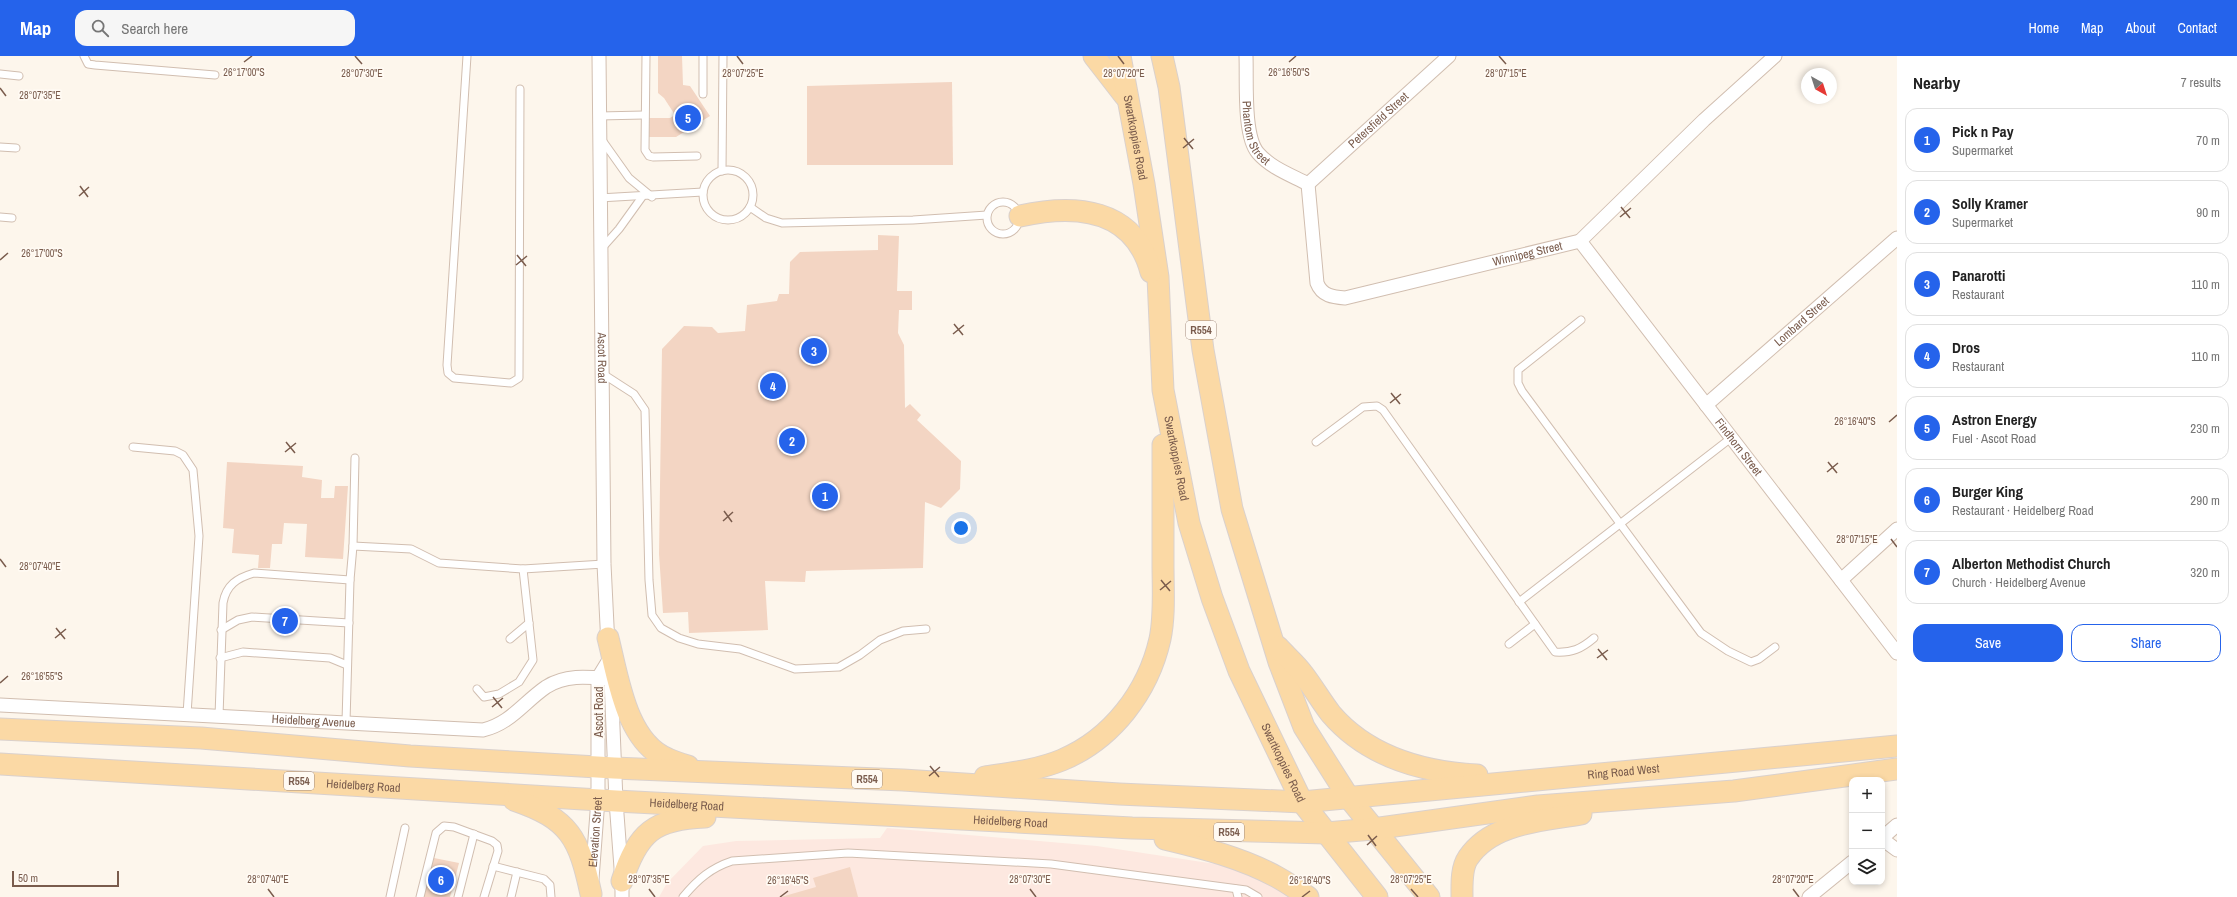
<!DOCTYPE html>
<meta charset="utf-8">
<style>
:root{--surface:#fff;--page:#f6f6f6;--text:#222;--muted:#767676;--line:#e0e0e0;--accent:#2563eb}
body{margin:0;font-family:"Archivo Narrow",sans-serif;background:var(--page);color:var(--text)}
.controls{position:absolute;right:12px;bottom:12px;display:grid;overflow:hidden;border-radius:8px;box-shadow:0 2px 6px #0003}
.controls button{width:36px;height:36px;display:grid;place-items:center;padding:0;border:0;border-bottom:1px solid var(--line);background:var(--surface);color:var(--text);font:20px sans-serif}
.compass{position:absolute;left:1801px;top:12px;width:36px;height:36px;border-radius:50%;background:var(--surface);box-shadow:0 2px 6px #0003;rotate:141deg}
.scale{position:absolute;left:12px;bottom:10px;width:107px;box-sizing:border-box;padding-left:4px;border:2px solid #7a5c4d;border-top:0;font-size:11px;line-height:14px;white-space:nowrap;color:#7a5c4d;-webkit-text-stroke:3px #fffaf3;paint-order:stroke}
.you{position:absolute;left:961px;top:472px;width:14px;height:14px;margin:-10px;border:3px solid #fff;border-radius:50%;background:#1a73e8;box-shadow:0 0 0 6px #1a73e833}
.badge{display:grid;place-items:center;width:26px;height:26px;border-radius:50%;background:var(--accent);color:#fff;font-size:13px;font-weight:700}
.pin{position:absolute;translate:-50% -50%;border:2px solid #fff;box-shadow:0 1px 4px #0006}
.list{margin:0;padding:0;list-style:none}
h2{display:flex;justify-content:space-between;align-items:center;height:52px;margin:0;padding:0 16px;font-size:17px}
h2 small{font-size:13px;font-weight:400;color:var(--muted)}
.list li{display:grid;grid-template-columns:26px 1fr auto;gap:12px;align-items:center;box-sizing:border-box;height:64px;margin:0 8px 8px;padding:0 8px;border:1px solid var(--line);border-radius:12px}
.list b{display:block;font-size:15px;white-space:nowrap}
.list p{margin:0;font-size:13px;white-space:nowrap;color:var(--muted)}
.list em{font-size:13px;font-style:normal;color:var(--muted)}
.actions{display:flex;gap:8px;padding:12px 16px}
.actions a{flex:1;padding:9px 0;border:1px solid var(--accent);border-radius:12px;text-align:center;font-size:14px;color:var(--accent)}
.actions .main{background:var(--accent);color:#fff}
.icon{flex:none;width:22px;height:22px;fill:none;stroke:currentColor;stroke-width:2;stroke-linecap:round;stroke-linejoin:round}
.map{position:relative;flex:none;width:1897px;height:841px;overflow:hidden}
header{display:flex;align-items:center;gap:24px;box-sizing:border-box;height:56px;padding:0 20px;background:var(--accent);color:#fff}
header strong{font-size:19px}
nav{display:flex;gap:22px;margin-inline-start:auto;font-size:14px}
.search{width:280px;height:36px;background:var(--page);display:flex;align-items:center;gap:10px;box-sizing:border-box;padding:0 14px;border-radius:12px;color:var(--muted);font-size:15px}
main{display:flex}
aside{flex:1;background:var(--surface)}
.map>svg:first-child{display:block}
</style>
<header>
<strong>Map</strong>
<div class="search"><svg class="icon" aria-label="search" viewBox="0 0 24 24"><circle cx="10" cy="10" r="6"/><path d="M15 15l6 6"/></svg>Search here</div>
<nav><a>Home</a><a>Map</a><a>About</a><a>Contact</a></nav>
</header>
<main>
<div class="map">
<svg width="1897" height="841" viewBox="0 0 1897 841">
<rect width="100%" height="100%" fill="#fdf6ec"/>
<polygon fill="#fde8e0" points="887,772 1097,790 1235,811 1296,841 659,841 667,827 703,790 736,785 880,782"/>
<g fill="#f3d5c3">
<polygon points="658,0 682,0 683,29 690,30 710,60 676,81 645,81 646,62 670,62 675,59 664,42 658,37"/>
<polygon points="952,26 953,109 807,109 807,30"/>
<polygon points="878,179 899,180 897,235 912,235 912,254 899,254 898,277 904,289 905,352 910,348 921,359 917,364 961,405 960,433 941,452 925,446 923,512 806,515 805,526 765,525 768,574 689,577 688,556 663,557 659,498 662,293 684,270 712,271 718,277 745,275 747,249 777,245 779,238 789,238 790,206 800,196 878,194"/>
<polygon points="227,406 303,410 302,421 322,424 321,442 334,442 335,430 348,430 343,503 305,501 307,468 284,467 282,488 272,488 270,512 258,512 259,499 232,497 234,473 223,472"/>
<polygon points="434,802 459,807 450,841 423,841"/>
<polygon points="850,811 858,841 781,841 816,831 813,822"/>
</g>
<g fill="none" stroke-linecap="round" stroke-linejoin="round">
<g stroke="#d1beb0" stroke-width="9">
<g id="service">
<polyline points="84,0 88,8 95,9 215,19"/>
<polyline points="467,0 447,309 448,317 454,322 511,327 519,322 520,33"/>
<polyline points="646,0 645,94 649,100 653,101 697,100"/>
<polyline points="703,0 703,38"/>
<polyline points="0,18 19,20"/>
<polyline points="599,60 644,59"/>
<polyline points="602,84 629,122 652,141"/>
<polyline points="0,91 16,92"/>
<circle cx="728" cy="139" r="25"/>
<polyline points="722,115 723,0"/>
<polyline points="599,142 703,136"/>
<circle cx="1003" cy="162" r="16"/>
<polyline points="750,151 766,162 782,167 913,164 987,159"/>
<polyline points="0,161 12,162"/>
<polyline points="602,192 619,173 642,141"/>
<polyline points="1581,264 1518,314 1518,327 1522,335 1701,577 1728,595 1751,606 1759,603 1775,591"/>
<polyline points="603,318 634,338 645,354 649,524 652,559 661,572 679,582 698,588 740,593 795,613 839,611 860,599 880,584 903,575 926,573"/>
<path d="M1316,386L1363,351L1377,350L1383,354L1555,596C1572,597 1581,593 1594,582"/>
<polyline points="133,391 175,395 183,399 193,414 199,480 187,658"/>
<polyline points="353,490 355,402"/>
<polyline points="1519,546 1731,382"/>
<polyline points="221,574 238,564 252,561 349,567"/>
<polyline points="510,583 529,567"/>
<polyline points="1509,588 1535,568"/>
<polyline points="220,602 243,596 330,602 347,609"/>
<polyline points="477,633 484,641 499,638 519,626 533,604 523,513"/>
<path d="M219,660L223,547C226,529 237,522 254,517L350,524L353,490L411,493L439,507L523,513L604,508"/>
<polyline points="346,666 350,524"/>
<polyline points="493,810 544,823 550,829 551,841"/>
<polyline points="1236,833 1238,841"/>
<polyline points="390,841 405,772"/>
<polyline points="420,841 436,777 444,770 454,771 492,785 497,789 498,795 484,841"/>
<polyline points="458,841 474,778"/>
<polyline points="511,841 517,816"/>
<path d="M683,841C698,823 711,812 732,805L848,797L1051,808L1246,834L1258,841"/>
</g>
</g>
<g stroke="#d1beb0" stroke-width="15">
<g id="minor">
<path id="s1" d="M599,0L604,508L608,590"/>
<path id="s2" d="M1246,0C1247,24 1243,80 1258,97C1271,112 1291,119 1308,128"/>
<path id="s3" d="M1308,128L1317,227C1322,240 1333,241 1345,242L1580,185L1704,64L1775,0"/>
<path id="s4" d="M1308,128L1449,0"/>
<path id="s5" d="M1580,185L1897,597"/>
<path id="s6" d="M1706,349L1897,182"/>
<polyline points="1841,524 1897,473"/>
<polyline points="611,623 616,745 622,825 622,841"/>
<path id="s7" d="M0,649L483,674C511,667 523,647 546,631C566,618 589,621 611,623"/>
<polyline points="1882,782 1897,769"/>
<polyline points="1882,783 1897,794"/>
<path id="s8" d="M592,823L598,743V622L609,604"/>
<polyline points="1809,841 1852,806"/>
</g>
</g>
<g stroke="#dad1cd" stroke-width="23">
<g id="primary">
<polyline points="1094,0 1125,40"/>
<path id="s9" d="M1120,0L1144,128L1158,221L1163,334L1189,467L1212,542L1239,615L1302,746L1377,841"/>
<polyline points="1162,0 1169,31 1203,294 1232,453 1279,606 1304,671 1349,742 1429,841"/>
<path d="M1020,160C1074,148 1134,151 1151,216"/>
<path d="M608,582C618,621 626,686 668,703C674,706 681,708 688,710"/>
<path d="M1278,591C1286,600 1296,608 1303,618C1313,631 1321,645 1331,658C1368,701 1422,716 1477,719"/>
<path id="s10" d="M0,673L201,682L410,700L614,712L903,724L1119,738L1302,746L1897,690"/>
<path id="s11" d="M0,708L616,745L1132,772L1326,777L1373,773L1538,750L1734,735L1897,713"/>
<path d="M985,721C1011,717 1038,714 1062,704C1112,683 1148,636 1160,583C1165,559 1163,533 1163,508C1163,468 1163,429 1163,389"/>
<path d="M514,744C570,763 579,782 591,838"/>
<path d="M1165,783C1203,792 1242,802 1277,821C1288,827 1298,834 1308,841"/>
<path d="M622,825C638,776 654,763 705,761"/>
<path d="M1462,841C1462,829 1461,812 1468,802C1492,766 1543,765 1581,758"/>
</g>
</g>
<use href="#service" stroke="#fff" stroke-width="7"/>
<use href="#minor" stroke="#fff" stroke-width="13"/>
<use href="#primary" stroke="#fbd9a5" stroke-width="21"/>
</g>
<path fill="none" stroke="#7a5c4d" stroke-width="1.5" d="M355,0L362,8M737,0L743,8M1118,0L1124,8M1499,0L1506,8M244,6L252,0M1289,6L1296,0M0,32L6,40M1184,82L1193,93M1183,92L1194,83M80,130L88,141M79,140L89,131M1621,151L1630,162M1620,161L1631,152M517,199L526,210M0,204L8,197M516,209L527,200M954,268L963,279M953,278L964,269M1391,337L1400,348M1390,347L1401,338M1889,366L1897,359M286,386L295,397M285,396L296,387M1828,406L1837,417M1827,416L1838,407M724,455L732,466M723,465L733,456M1891,483L1897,491M0,503L6,511M1161,524L1170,535M1160,534L1171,525M56,572L65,583M55,582L66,573M1598,593L1607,604M1597,602L1608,594M0,627L8,620M493,641L502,652M492,651L503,642M930,710L939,721M929,720L940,711M1368,779L1376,790M1367,789L1377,780M268,833L274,841M649,833L655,841M1030,833L1036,841M1411,833L1418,841M1793,833L1799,841M780,841L788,835M1302,841L1310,835"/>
<g text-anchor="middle" stroke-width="3.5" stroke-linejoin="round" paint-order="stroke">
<g fill="#fffaf3" stroke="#a28b7f" stroke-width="1">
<rect x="1186" y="265" width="30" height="18" rx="3"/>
<rect x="852" y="714" width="30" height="18" rx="3"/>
<rect x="284" y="716" width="30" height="18" rx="3"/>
<rect x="1214" y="767" width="30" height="18" rx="3"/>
</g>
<g font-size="11" font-weight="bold" fill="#7a5c4d">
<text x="1201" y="278">R554</text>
<text x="867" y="727">R554</text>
<text x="299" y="729">R554</text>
<text x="1229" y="780">R554</text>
</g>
<g font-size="12" fill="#7a5c4d" stroke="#fffaf3">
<text dy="4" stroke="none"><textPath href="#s4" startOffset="95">Petersfield Street</textPath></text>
<text dy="4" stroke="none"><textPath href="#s2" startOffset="79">Phantom Street</textPath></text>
<text dy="4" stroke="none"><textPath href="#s9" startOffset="83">Swartkoppies Road</textPath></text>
<text dy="4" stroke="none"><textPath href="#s3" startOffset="321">Winnipeg Street</textPath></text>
<text dy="4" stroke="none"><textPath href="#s6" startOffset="127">Lombard Street</textPath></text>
<text dy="4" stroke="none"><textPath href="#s1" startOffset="302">Ascot Road</textPath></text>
<text dy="4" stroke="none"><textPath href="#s5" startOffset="260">Findhorn Street</textPath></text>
<text dy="4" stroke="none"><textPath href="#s9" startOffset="407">Swartkoppies Road</textPath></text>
<text transform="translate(599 656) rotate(-90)" y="4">Ascot Road</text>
<text dy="4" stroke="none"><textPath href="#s7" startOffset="314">Heidelberg Avenue</textPath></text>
<text dy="4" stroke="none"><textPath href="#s9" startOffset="731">Swartkoppies Road</textPath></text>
<text dy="4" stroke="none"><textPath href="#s10" startOffset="1627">Ring Road West</textPath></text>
<text dy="4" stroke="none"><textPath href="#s11" startOffset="364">Heidelberg Road</textPath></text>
<text dy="4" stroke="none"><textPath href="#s11" startOffset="688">Heidelberg Road</textPath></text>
<text dy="4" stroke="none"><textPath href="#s11" startOffset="1012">Heidelberg Road</textPath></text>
<text dy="4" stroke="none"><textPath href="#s8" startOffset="47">Elevation Street</textPath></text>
</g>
</g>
<g font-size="10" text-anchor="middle" fill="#7a5c4d" stroke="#fffaf3" stroke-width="3.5" stroke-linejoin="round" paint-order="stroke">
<text x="1289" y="20">26°16'50"S</text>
<text x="244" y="20">26°17'00"S</text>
<text x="1124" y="21">28°07'20"E</text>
<text x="362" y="21">28°07'30"E</text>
<text x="743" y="21">28°07'25"E</text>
<text x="1506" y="21">28°07'15"E</text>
<text x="40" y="43">28°07'35"E</text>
<text x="42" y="201">26°17'00"S</text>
<text x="1855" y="369">26°16'40"S</text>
<text x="1857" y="487">28°07'15"E</text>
<text x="40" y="514">28°07'40"E</text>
<text x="42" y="624">26°16'55"S</text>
<text x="268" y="827">28°07'40"E</text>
<text x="649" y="827">28°07'35"E</text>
<text x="1030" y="827">28°07'30"E</text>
<text x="1411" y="827">28°07'25"E</text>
<text x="1793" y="827">28°07'20"E</text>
<text x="788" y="828">26°16'45"S</text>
<text x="1310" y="828">26°16'40"S</text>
</g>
</svg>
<div class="controls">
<button>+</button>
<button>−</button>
<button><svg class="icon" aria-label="layers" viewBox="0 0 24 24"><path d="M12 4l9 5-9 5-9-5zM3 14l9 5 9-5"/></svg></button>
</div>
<svg class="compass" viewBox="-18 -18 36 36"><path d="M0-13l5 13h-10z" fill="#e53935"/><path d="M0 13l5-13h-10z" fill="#767676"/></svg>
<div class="scale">50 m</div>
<div class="you"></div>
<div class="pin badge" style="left:825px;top:440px">1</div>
<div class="pin badge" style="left:792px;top:385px">2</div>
<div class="pin badge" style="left:814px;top:295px">3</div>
<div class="pin badge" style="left:773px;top:330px">4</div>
<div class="pin badge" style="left:688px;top:62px">5</div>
<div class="pin badge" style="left:441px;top:824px">6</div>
<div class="pin badge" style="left:285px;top:565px">7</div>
</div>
<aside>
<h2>Nearby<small>7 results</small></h2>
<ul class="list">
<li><span class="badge">1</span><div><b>Pick n Pay</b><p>Supermarket</p></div><em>70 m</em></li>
<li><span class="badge">2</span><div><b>Solly Kramer</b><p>Supermarket</p></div><em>90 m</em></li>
<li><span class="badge">3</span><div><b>Panarotti</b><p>Restaurant</p></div><em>110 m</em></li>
<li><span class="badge">4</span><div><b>Dros</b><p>Restaurant</p></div><em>110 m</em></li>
<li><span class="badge">5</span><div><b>Astron Energy</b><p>Fuel · Ascot Road</p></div><em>230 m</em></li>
<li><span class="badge">6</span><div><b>Burger King</b><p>Restaurant · Heidelberg Road</p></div><em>290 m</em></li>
<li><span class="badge">7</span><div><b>Alberton Methodist Church</b><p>Church · Heidelberg Avenue</p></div><em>320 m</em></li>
</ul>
<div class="actions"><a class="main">Save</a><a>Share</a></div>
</aside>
</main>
